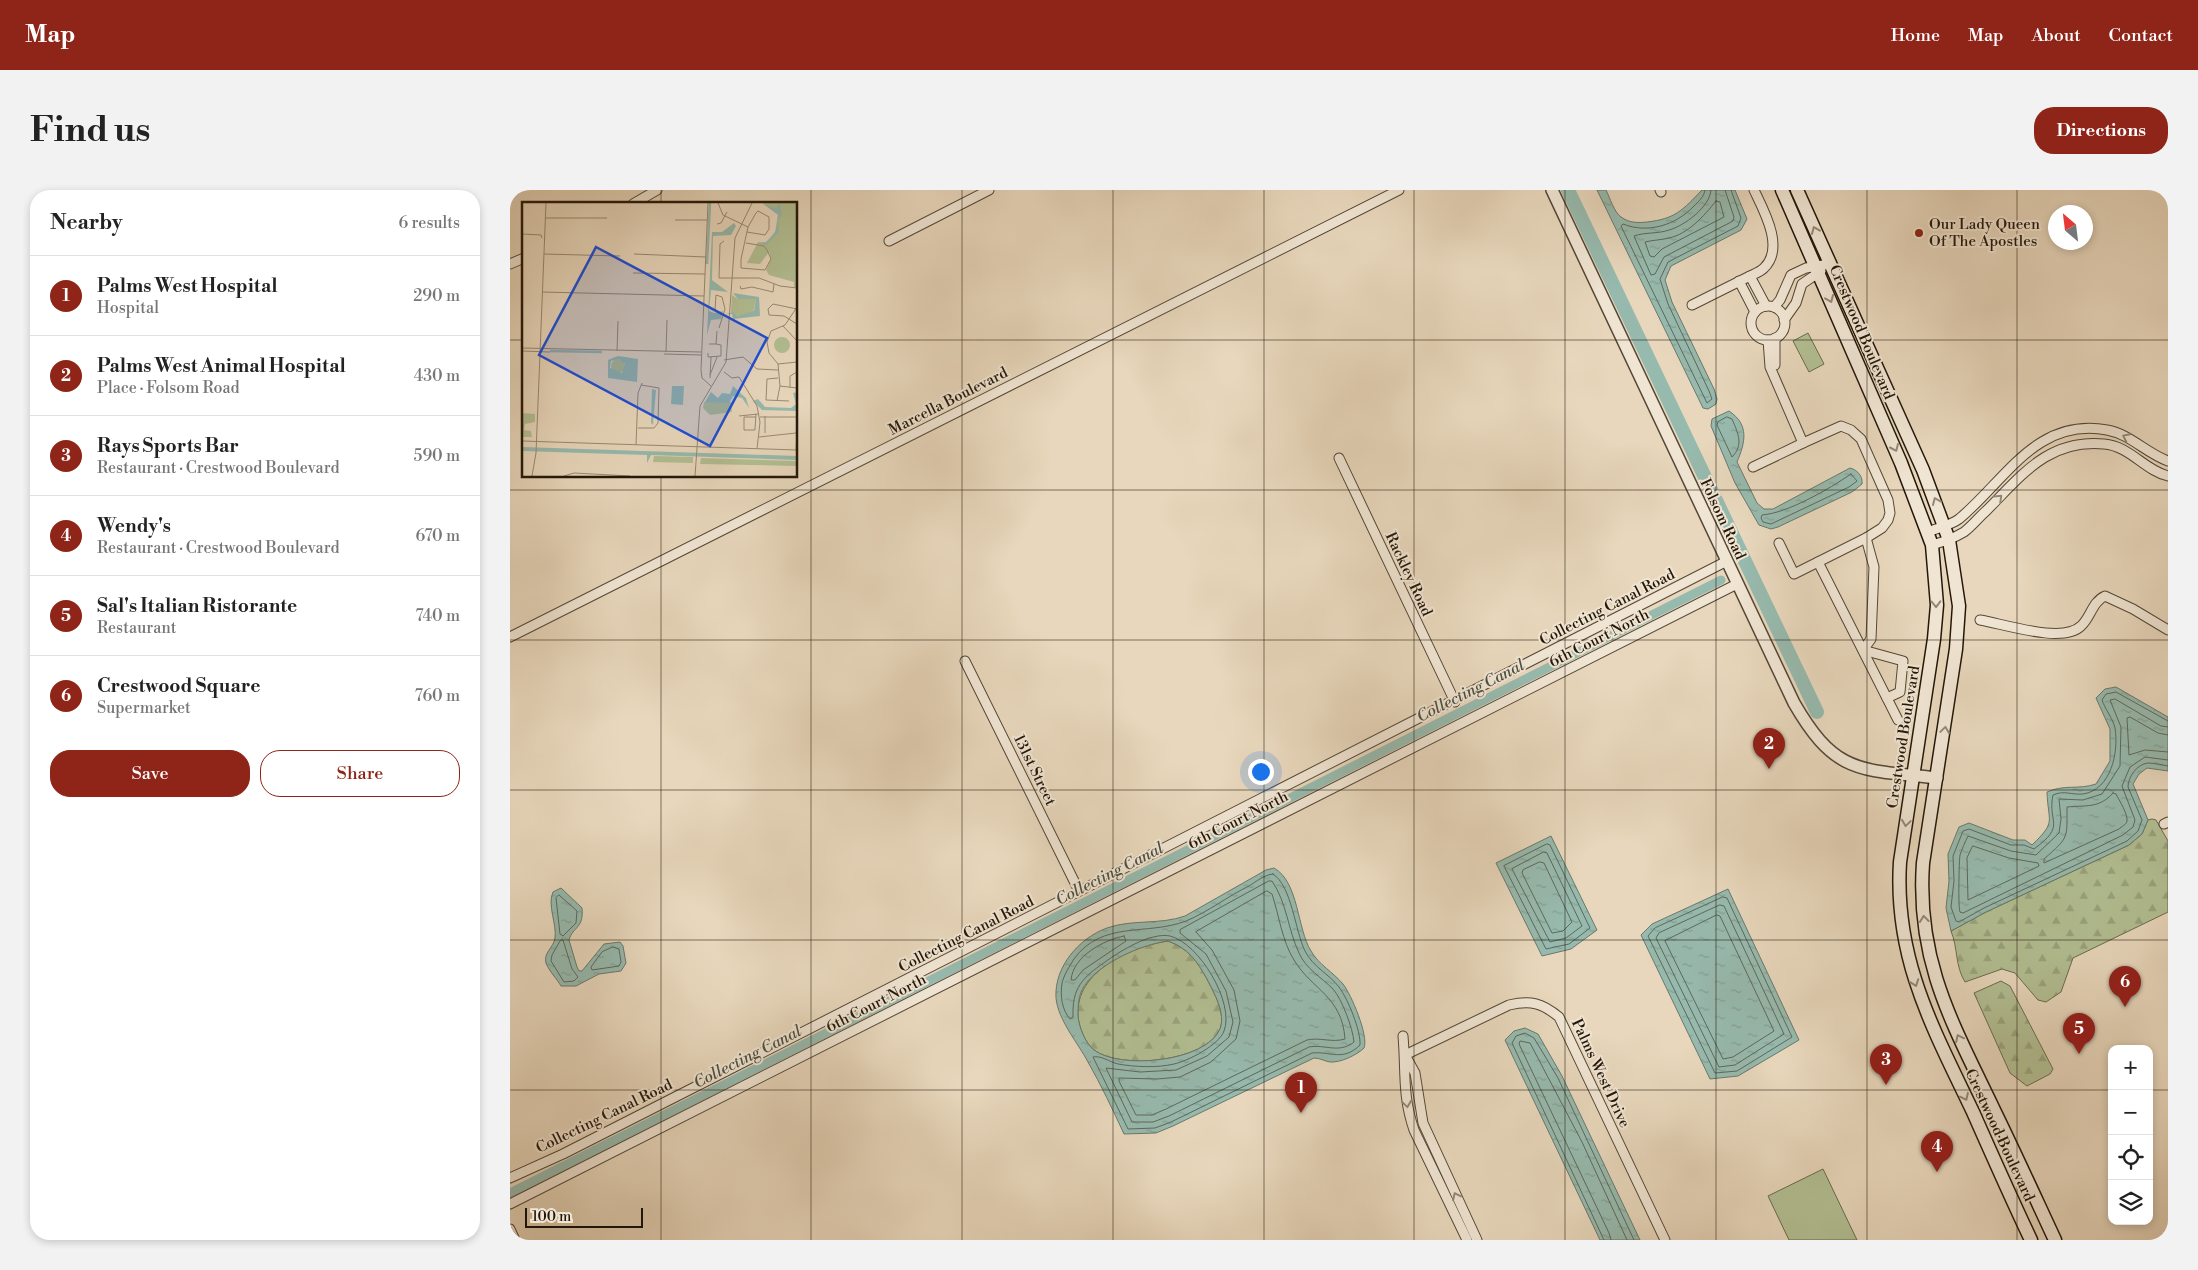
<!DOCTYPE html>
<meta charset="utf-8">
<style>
:root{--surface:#fff;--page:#f2f2f2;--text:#222;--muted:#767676;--line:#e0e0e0;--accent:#8f2418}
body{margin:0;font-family:"Libre Bodoni",serif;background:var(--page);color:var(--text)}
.controls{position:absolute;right:15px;bottom:15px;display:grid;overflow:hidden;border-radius:10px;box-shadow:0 2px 8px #0003}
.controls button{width:45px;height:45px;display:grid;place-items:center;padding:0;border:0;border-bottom:1px solid var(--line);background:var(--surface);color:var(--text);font:25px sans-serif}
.compass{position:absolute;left:1538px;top:15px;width:45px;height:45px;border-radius:50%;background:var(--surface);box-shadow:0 2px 8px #0003;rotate:332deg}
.scale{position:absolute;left:15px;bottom:12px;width:118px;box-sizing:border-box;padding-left:5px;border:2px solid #231709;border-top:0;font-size:14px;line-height:18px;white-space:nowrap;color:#231709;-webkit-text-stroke:4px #f0e5d3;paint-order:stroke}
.you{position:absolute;left:750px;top:581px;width:18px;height:18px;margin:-12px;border:4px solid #fff;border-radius:50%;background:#1a73e8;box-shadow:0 0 0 8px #1a73e833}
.badge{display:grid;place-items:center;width:32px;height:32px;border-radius:50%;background:var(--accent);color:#fff;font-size:16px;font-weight:700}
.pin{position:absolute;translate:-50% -41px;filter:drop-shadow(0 1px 2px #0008)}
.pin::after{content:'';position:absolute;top:26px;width:18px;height:15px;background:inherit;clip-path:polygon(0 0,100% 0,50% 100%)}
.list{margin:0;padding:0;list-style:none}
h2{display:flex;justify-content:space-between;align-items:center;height:65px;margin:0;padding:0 20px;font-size:21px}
h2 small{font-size:16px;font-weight:400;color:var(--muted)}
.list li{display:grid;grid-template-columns:32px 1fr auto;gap:15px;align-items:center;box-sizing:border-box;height:80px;padding:0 20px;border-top:1px solid var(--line)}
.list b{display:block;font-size:19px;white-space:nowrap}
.list p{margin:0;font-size:16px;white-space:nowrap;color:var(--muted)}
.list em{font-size:16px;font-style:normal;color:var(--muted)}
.actions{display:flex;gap:10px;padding:15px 20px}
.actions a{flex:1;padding:11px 0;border:1px solid var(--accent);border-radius:20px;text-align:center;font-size:18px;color:var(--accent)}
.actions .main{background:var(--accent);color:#fff}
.icon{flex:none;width:28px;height:28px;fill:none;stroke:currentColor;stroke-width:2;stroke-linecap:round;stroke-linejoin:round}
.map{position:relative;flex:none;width:1658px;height:1050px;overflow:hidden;border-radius:20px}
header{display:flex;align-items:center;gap:30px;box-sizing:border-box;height:70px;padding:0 25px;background:var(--accent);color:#fff}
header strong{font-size:24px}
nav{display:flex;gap:28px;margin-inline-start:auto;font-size:18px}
.intro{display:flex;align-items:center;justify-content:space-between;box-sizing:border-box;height:120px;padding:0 30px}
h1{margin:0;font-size:35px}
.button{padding:12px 22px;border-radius:20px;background:var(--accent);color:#fff;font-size:18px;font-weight:700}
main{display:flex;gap:30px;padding:0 30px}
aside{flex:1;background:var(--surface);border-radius:20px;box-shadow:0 2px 8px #0003}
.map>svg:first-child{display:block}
</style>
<header>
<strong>Map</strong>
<nav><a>Home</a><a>Map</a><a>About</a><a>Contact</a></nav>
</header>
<div class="intro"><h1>Find us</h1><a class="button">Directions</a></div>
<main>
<aside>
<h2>Nearby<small>6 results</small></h2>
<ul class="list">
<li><span class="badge">1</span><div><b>Palms West Hospital</b><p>Hospital</p></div><em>290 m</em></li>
<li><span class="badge">2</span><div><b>Palms West Animal Hospital</b><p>Place · Folsom Road</p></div><em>430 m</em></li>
<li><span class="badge">3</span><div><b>Rays Sports Bar</b><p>Restaurant · Crestwood Boulevard</p></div><em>590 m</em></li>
<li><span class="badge">4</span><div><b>Wendy's</b><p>Restaurant · Crestwood Boulevard</p></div><em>670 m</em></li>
<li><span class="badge">5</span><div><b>Sal's Italian Ristorante</b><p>Restaurant</p></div><em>740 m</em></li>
<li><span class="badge">6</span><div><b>Crestwood Square</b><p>Supermarket</p></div><em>760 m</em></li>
</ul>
<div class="actions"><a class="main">Save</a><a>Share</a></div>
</aside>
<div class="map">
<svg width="1658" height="1050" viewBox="0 0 1658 1050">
<defs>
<pattern id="forest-firs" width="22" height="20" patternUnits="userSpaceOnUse" patternTransform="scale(1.25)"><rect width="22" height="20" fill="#b2bf93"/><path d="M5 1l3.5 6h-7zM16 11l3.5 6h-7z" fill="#99a37d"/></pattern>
<pattern id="water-ripples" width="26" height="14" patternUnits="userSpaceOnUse" patternTransform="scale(1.25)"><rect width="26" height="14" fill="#97baae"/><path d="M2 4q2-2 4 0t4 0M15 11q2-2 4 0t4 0" fill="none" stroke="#829f94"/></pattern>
</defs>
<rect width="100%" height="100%" fill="#e8d7bc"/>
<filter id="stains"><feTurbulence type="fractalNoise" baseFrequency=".004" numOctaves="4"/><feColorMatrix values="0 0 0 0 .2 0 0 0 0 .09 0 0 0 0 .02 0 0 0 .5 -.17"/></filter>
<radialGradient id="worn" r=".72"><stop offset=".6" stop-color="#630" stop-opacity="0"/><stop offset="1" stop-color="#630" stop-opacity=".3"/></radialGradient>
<g fill="url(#forest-firs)" stroke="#6a6b4e">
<path d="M1642,629L1646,630L1658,651V722L1563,768L1551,802L1536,812L1528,810L1505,783L1492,779L1455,792C1445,776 1448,758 1441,741L1476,722L1619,655L1632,644L1638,630Z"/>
<path d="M658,751C678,758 687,771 697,789C704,803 716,823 710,839C696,872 610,880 584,860C575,853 569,837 568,826C565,781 620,757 658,751Z"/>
<polygon points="1491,791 1500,796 1543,879 1540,884 1517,896 1500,883 1464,803"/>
</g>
<g fill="#b2bf93" stroke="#6a6b4e">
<polygon points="1298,143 1314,174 1299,182 1283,151"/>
<polygon points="1313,979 1347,1050 1279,1050 1258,1006"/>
</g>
<g fill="url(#water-ripples)" stroke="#69796c" fill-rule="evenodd">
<path d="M1087,0H1096C1100,8 1104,22 1111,27C1119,33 1128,33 1137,32C1165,29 1173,20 1192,0H1225L1237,29L1231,40L1161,76L1155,90L1162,112L1204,199L1207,209L1206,214L1198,219L1193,218Z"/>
<path d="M1219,221C1240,235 1235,253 1227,272L1247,313L1254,319H1263L1340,278C1348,280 1353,287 1352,294L1342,302L1268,337L1261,339L1249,335L1225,293L1201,236L1202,229Z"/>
<path d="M1606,497L1658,527V581L1637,578L1629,584L1623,594L1638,630L1632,644L1619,655L1476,722L1441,741L1436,718L1439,691L1438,664L1449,637L1459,633L1503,650H1515L1522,655C1547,631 1538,633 1537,602C1555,594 1568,600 1586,594L1600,571V539L1586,508L1595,499Z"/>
<polygon points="1041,646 1087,740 1061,759 1032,766 986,673"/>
<path d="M764,678C789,692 787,739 801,761C809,775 823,782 833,794C841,804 859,846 854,858C847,865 830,873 820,872C814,871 810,868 804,868L663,936L646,943L614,944C603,920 591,895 578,872C568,853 548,830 546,808C544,777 569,748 597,738C622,729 650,735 675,726L756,680ZM658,751C678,758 687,771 697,789C704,803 716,823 710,839C696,872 610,880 584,860C575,853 569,837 568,826C568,818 568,808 572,800C584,775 632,754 658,751Z"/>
<path d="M51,698L72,718C74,739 63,736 59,750L67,777L69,781H72L94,754L110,752L113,756L116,773L111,781L89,784L66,796H51C47,789 39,781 36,773C33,763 44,757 45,748C47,734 37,715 43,702Z"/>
<polygon points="1218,699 1289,850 1228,886 1200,889 1131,745 1142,734"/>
<polygon points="1015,838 1028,844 1052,886 1130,1050 1090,1050 995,850 1004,841"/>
</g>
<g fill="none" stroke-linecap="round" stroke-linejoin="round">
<g stroke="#5d685c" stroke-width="1">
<path d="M1195,0C1194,7 1189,11 1184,16C1166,35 1138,44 1113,34L1111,36L1197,213L1202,209L1199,201L1158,114L1150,89L1158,72L1228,36L1231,28L1221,0"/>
<path d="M1201,0C1200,17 1174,36 1159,40C1148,44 1135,42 1124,46L1141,85L1145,84L1154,67L1223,31L1224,27L1215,0"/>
<path d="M1206,11L1210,12L1214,27L1152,59L1144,67L1140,66L1135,52C1143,50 1151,50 1159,48C1178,44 1194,26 1206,11Z"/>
<path d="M1217,227L1222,229C1228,243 1234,255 1222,267L1207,235L1208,232Z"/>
<path d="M1341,284L1347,291L1339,297L1261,334L1253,332L1251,328L1252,325C1278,323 1319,299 1341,284Z"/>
<path d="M1658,531L1606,502L1596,504L1592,510C1595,519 1603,529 1605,538C1609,562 1601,600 1573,604C1561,605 1554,600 1543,605C1537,633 1557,635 1524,659L1514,655H1501L1459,639L1453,641L1443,666L1444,691L1441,717L1446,731L1449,732L1474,718L1617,651L1628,641L1632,630L1618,597C1618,587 1627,574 1638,573C1644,573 1652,575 1658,576"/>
<path d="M1658,537L1651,536L1605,509L1600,510L1611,537L1610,576L1592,604L1573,610L1549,609L1551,629L1549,643L1526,665L1501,661L1458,646C1455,652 1452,659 1450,665C1449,670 1448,718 1450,722L1453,723L1613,645L1623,637L1625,630L1612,596L1620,577L1635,567L1658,570"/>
<polyline points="1658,545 1648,543 1620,527 1617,528 1619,565 1635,560 1658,562"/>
<path d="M1603,603L1606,604C1609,610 1618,624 1617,631C1617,634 1611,637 1609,639L1534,673V669C1559,647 1557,649 1557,617C1575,615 1589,619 1603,603Z"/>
<polygon points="1037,654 1040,655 1080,738 1059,754 1036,759 994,676"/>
<polygon points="1463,656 1499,668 1528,673 1529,676 1458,710 1457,668"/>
<polygon points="1034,662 1037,663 1072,736 1056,748 1040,752 1002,679"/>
<polygon points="1030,672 1034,673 1062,732 1053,741 1042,743 1012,683 1013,680"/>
<path d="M763,684C782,696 785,741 795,761C803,777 819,784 829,797C838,809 851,841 850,855C833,872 820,861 802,863L661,932L645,938L618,939L583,867C590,865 600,872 608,874C625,877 647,878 664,874C678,871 709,855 714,841C725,813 689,753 660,746C641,742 610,761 595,772C572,788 562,798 563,827L560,829C552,820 550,806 552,793C554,785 559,777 564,769C592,730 637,746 676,731C698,722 718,706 739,696C747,691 754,685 763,684Z"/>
<path d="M759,691H762C777,713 778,740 789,763C796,779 811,787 823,799C832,809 843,839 844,852C829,864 815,854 799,857L659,926L643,932H622L596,878L630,882L666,880L697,866L719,847L723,832L716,801L696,764L670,743V740Z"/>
<path d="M757,701L762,704C769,725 772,751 784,770C802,800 832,806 835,849C822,853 810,847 797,850L656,919L642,925H626L609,891V888L647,889L670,887L701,872L726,849L730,831L724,800L702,760L686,742Z"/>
<polygon points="49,705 67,721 66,733 53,746 50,744 46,708"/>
<polygon points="1213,707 1217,708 1282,847 1227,881 1205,883 1138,746 1145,738"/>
<polygon points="1210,715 1214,716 1274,844 1225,875 1209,877 1146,748 1149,743"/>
<polygon points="1207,725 1210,726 1264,841 1223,867 1213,869 1155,751"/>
<path d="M614,746L616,751L573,780L565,790H561C563,766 594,750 614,746Z"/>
<polygon points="53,750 62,779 68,787 64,791 54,792 41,771 42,765 50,751"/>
<polygon points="103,757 109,759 111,772 109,776 82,780 81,777 92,762"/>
<polyline points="1094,1050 1002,853 1006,846 1015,843 1024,848 1048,888 1124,1050"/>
<polyline points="1101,1050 1099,1043 1009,854 1010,851 1020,853 1072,952 1117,1050"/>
</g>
<polyline stroke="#97baae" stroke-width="9" points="0,1003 1211,390"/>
<polyline stroke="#97baae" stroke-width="14" points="1058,0 1307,522"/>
<g stroke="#544736" stroke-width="11">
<g id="minor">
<polyline points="1150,0 1151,2"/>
<path d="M1244,0C1254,21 1275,58 1254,78C1250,82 1244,84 1240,86L1256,116"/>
<polyline points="123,14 147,0"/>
<polyline points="379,51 479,0"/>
<polyline points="0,74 14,68"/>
<polyline points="1229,91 1245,122"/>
<polyline points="1182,115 1240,86"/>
<circle cx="1258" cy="133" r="17"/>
<polyline points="1264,117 1270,110 1281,85 1296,78 1319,74"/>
<polyline points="1274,130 1286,113 1292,94 1311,81"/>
<polyline points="1265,175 1265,148"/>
<polyline points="829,268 945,512"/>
<polyline points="1243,277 1293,253 1260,177 1258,150"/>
<path d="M1418,342C1428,338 1441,335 1449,329C1495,291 1526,227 1597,240C1620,244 1636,263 1658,271"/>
<polyline points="1356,348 1364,377 1361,449 1353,460 1393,471 1390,502 1377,508"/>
<polyline points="1269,353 1284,384 1356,348 1372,338 1378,330 1380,323 1378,310 1351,249 1341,240 1331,236 1293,253"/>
<path d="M1422,355C1433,352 1444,348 1454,342C1462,336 1469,327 1476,321C1512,285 1538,249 1594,254C1620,256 1634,280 1658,286"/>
<polyline points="1308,372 1388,530"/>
<path d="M1470,430C1494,434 1553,454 1571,436C1581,427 1582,412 1595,406L1623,419L1658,440"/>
<polyline points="0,447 889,0"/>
<polyline points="455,471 569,701"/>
<polyline points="1654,634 1658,632"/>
<path d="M893,846C896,880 892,905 904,940L957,1050"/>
<path d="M895,865L999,815C1021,810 1032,813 1049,827L1155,1050"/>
<polyline points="895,865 905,883 913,933 967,1050"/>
<polyline points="0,988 53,964 240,869 1217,371"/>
<polyline points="0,1014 1227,394"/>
<polyline points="0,1039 5,1050"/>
</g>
</g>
<g stroke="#544736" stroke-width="14">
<path id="tertiary" d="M1042,0L1284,513C1326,586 1351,579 1427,588"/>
</g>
<g stroke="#231709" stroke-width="15">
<g id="secondary">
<path d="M1272,0L1391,273L1422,355L1427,415L1424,449L1390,672C1384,769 1423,838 1463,922C1482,965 1501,1008 1521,1050"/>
<path d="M1287,0L1413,280L1439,350L1449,416L1446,459L1413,673C1406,772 1443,834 1484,920C1505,963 1525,1007 1545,1050"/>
</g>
</g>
<use href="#minor" stroke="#f0e5d3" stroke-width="9"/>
<use href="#tertiary" stroke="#f0e5d3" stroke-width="11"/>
<use href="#secondary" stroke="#f0e5d3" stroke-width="12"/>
</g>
<defs><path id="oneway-chevron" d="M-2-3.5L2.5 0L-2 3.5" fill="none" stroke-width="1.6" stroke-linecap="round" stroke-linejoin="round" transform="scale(1.25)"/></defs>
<g stroke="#948878">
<use href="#oneway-chevron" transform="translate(1305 40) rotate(-113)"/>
<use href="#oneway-chevron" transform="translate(1320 109) rotate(67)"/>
<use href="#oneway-chevron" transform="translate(1616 247) rotate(-154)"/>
<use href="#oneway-chevron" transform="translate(1385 258) rotate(66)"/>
<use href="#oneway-chevron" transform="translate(1489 308) rotate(-44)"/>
<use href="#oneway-chevron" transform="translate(1426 311) rotate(-113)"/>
<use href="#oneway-chevron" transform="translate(1426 414) rotate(89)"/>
<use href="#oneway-chevron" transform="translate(1435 540) rotate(-82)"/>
<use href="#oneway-chevron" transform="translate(1396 633) rotate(98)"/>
<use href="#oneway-chevron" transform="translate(1414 729) rotate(-96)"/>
<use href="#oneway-chevron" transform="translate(1405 793) rotate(70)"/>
<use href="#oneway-chevron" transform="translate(1449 848) rotate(-116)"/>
<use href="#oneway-chevron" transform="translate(1455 907) rotate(65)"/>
<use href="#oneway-chevron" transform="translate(897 914) rotate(82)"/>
<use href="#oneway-chevron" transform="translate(946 1006) rotate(-116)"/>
</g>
<path fill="none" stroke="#231709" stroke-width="1" stroke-opacity="0.55" d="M151,0V14M301,0V1050M452,0V1050M603,0V1050M754,0V1050M904,0V1050M1055,0V1050M1206,0V1050M1357,0V1050M1507,0V1050M0,150H14M286,150H1658M151,286V1050M0,300H1658M0,450H1658M0,600H1658M0,750H1658M0,900H1602M1639,900H1658"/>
<circle fill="#8f2418" stroke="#f0e5d3" stroke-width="2" cx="1409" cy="43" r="5"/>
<g text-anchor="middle" stroke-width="4" stroke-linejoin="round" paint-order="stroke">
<g font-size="15" fill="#231709" stroke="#f0e5d3" text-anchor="start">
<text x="1419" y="39">Our Lady Queen<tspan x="1419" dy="17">Of The Apostles</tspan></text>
</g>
<g font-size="15" fill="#231709" stroke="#f0e5d3">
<text transform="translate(1352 142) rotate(67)" y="5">Crestwood Boulevard</text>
<text transform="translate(438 211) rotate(-27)" y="5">Marcella Boulevard</text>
<text transform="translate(1213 329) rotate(65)" y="5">Folsom Road</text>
<text transform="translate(899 384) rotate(65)" y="5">Rackley Road</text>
<text transform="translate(1097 417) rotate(-27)" y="5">Collecting Canal Road</text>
<text transform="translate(1089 448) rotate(-27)" y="5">6th Court North</text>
<text transform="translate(1393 547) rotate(-81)" y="5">Crestwood Boulevard</text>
<text transform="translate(525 580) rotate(64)" y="5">131st Street</text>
<text transform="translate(728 630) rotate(-27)" y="5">6th Court North</text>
<text transform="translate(456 744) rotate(-27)" y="5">Collecting Canal Road</text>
<text transform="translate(366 813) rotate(-27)" y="5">6th Court North</text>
<text transform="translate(1091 883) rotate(65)" y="5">Palms West Drive</text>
<text transform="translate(94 926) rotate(-26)" y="5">Collecting Canal Road</text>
<text transform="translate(1490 945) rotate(65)" y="5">Crestwood Boulevard</text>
</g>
<g font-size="16" font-style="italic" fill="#4c5043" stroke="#f0e5d3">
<text transform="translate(960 500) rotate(-27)" y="6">Collecting Canal</text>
<text transform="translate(599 683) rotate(-27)" y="6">Collecting Canal</text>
<text transform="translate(237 866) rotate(-27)" y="6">Collecting Canal</text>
</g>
</g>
<g transform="translate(12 12)">
<rect width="275" height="275" fill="#e8d7bc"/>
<path d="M252 143a8 8 0 1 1 16 0a8 8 0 1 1-16 0ZM89 164a7 7 0 1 1 14 0a7 7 0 1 1-14 0ZM182,200H209L210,210L188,213L181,206ZM132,254L171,255V261L131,260ZM179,256L275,259V264L178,262Z" fill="#b2bf93"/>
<path d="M241,1H275V85H272V80L247,73L244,68L249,57L247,50L238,62L225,61L236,40L244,41L255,27L256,10ZM210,93L216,97H234L231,111L215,114L209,110ZM0,211L13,212V220L3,222L2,228L9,229L10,235H0Z" fill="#b2bf93"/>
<path d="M240,1L253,6L258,1L260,13L256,18L257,30L244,43L236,41L244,40L253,31L256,13ZM212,21L214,24L209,33L191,34L190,78L206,90L189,88L187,109L192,111L201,109L199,117L189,118L185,133L190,30H200ZM211,91L237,95L238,114L211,117L210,112H204L211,110L215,114L232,109L234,97H216ZM96,154L116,157L115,180L86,176V158ZM97,157L103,162L100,171L88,166L89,159ZM150,184H162L161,203L149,202ZM211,184L224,196L227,206L220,196L211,194L207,201L183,200L189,190L196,196L200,191L208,192ZM130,187L134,188L131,223L129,221ZM275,190V209L240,208L231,199L236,197L243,205L269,206L274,202L271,191ZM0,245L275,254V258L129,253L125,261V253L0,249Z" fill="#97baae" fill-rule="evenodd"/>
<path fill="none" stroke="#97baae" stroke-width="2.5" d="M185,62L188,1M28,149L80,150"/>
<path fill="none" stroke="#998a74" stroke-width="1" d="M186,1L179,168L180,176L189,184M196,1L201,13L226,25M24,16H85M153,18H185M195,22L199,21L205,10M0,32L19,33L20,36M202,39L198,42L197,76H237L258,84L275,86M224,41L242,44L245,48L249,57L243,68L219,66V57L226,25L234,11L236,9L247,15V27L243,33L225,30M22,52L98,54M112,52L184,55M111,71L183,72M218,84L219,87L230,85L251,90L252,82M20,90L182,94M275,105L263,123L249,129L245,140L247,151L256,162L258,184L275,186M275,107L251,102L246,107L247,113L262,114L275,122M193,108L194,93L200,95L203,107L197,126M261,124L275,139M187,142H194L195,129M0,146L179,150M0,149L28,150M95,149L96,119M144,150L145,118M186,151V155L199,154V143L194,142M142,152L179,153M202,158L221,155L235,167L256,168M256,162L275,160M202,170L210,176L217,175L235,204L238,220L235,247M188,173L195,155M188,176L189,155M256,176L245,177L244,198L267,199M268,186V174L275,170M255,199L258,184M217,214L236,212M234,215H222V228H233V227L234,212M238,215H275M116,226H132L136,221L137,186L119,183M243,231V214M237,235L274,231M0,239L275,248M114,243L116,191L120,181M274,248L275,233M10,274L14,251L24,1M42,274L52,271L108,274M173,274L178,204L204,160L213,36L230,1"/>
<path fill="#1d4ed8" fill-opacity="0.15" stroke="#1d4ed8" stroke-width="2.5" d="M74,45L245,136L188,244L17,153Z"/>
<rect width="275" height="275" fill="none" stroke="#231709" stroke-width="2.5"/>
</g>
<rect width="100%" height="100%" filter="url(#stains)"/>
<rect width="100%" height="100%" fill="url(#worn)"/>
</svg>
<div class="controls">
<button>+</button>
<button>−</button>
<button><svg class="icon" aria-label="locate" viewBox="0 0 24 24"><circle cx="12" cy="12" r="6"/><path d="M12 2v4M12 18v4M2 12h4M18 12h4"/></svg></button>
<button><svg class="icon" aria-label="layers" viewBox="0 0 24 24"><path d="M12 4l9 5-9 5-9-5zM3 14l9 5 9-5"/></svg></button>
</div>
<svg class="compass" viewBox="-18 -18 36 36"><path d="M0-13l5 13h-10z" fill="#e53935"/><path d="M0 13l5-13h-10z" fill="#767676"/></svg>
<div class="scale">100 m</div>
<div class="you"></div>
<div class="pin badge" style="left:791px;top:923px">1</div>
<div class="pin badge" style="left:1259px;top:579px">2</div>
<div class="pin badge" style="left:1376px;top:895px">3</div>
<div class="pin badge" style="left:1427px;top:982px">4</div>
<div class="pin badge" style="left:1569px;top:864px">5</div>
<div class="pin badge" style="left:1615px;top:817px">6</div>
</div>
</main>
